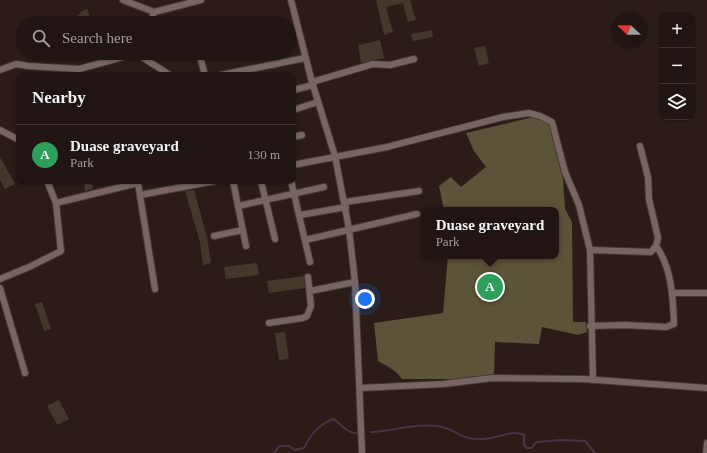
<!DOCTYPE html>
<meta charset="utf-8">
<style>
:root{--surface:#201512;--page:#281e1b;--text:#f1f3f6;--muted:#a29f9f;--line:#3d3432;--accent:#58cec0}
body{margin:0;font-family:"Times New Roman",serif;background:var(--page);color:var(--text)}
.controls{position:absolute;right:12px;top:12px;display:grid;overflow:hidden;border-radius:8px;box-shadow:0 1px 3px #0004}
.controls button{width:36px;height:36px;display:grid;place-items:center;padding:0;border:0;border-bottom:1px solid var(--line);background:var(--surface);color:var(--text);font:20px sans-serif}
.compass{position:absolute;left:611px;top:12px;width:36px;height:36px;border-radius:50%;background:var(--surface);box-shadow:0 1px 3px #0004;rotate:292deg}
.you{position:absolute;left:365px;top:299px;width:14px;height:14px;margin:-10px;border:3px solid #fff;border-radius:50%;background:#1a73e8;box-shadow:0 0 0 6px #1a73e833}
.badge{display:grid;place-items:center;width:26px;height:26px;border-radius:50%;background:var(--accent);color:#fff;font-size:13px;font-weight:700}
.pin{position:absolute;translate:-50% -50%;border:2px solid #fff;box-shadow:0 1px 4px #0006}
.popup{position:absolute;left:421px;top:207px;width:138px;height:52px;box-sizing:border-box;display:grid;place-content:center;border-radius:8px;background:var(--surface);filter:drop-shadow(0 1px 3px #0005);font-size:13px;white-space:nowrap;color:var(--muted)}
.popup b{font-size:15px;color:var(--text)}
.popup::after{content:'';position:absolute;left:50%;top:100%;margin-left:-8px;border:8px solid transparent;border-top-color:var(--surface)}
.list{margin:0;padding:0;list-style:none}
h2{display:flex;justify-content:space-between;align-items:center;height:52px;margin:0;padding:0 16px;font-size:17px}
h2 small{font-size:13px;font-weight:400;color:var(--muted)}
.list li{display:grid;grid-template-columns:26px 1fr auto;gap:12px;align-items:center;box-sizing:border-box;height:60px;padding:0 16px;border-top:1px solid var(--line)}
.list b{display:block;font-size:15px;white-space:nowrap}
.list p{margin:0;font-size:13px;white-space:nowrap;color:var(--muted)}
.list em{font-size:13px;font-style:normal;color:var(--muted)}
.icon{flex:none;width:22px;height:22px;fill:none;stroke:currentColor;stroke-width:2;stroke-linecap:round;stroke-linejoin:round}
.map{position:relative;flex:none;width:707px;height:453px;overflow:hidden}
.search{position:absolute;background:var(--surface);box-shadow:0 1px 3px #0004;left:16px;top:16px;width:280px;height:44px;display:flex;align-items:center;gap:10px;box-sizing:border-box;padding:0 14px;border-radius:22px;color:var(--muted);font-size:15px}
.panel{position:absolute;background:var(--surface);box-shadow:0 1px 3px #0004;left:16px;top:72px;width:280px;height:112px;border-radius:8px}
.map>svg:first-child{display:block}
</style>
<div class="map">
<svg width="707" height="453" viewBox="0 0 707 453">
<rect width="100%" height="100%" fill="#2b1c18"/>
<path fill="#5c5438" d="M534,117L549,122L552,128L563,179L565,209L572,222L573,322H586L587,332L578,335L542,327L539,344L495,342L494,375L464,379H402C397,371 387,366 378,361L374,323L443,313L448,256H556V210H444L439,186L451,177L461,187L486,167L474,151L466,133Z"/>
<g fill="none" stroke-linecap="round" stroke-linejoin="round">
<g stroke="#4a3345" stroke-width="2">
<path d="M371,432C393,431 419,422 442,427C458,431 461,440 482,439C497,439 511,429 524,435V445L527,448H532L536,442L561,440L585,441L595,453"/>
<path d="M274,453L279,446H289L295,450L304,448C311,434 319,424 334,419C341,425 349,435 359,433"/>
</g>
</g>
<g fill="#44382d">
<polygon points="376,0 410,0 416,20 408,22 403,3 386,7 393,32 384,35"/>
<polygon points="87,9 92,23 84,23 83,19 74,22 72,18 81,14 80,12"/>
<polygon points="432,30 433,37 413,41 411,34"/>
<polygon points="380,40 384,58 361,63 358,45"/>
<polygon points="485,46 489,63 479,66 474,48"/>
<polygon points="0,157 15,184 5,189 0,180"/>
<polygon points="84,181 92,181 93,189 85,191"/>
<polygon points="194,190 207,237 211,263 203,265 200,242 185,191"/>
<polygon points="257,263 259,275 226,279 224,267"/>
<polygon points="304,276 305,288 269,293 267,281"/>
<polygon points="42,302 51,329 44,331 35,304"/>
<polygon points="285,332 289,359 279,360 275,333"/>
<polygon points="59,400 69,419 57,425 47,406"/>
</g>
<g fill="none" stroke-linecap="round" stroke-linejoin="round">
<g stroke="#463937" stroke-width="8">
<g id="minor">
<polyline points="123,0 154,12 201,0"/>
<polyline points="291,0 312,82 335,156 349,229 355,282 362,453"/>
<polyline points="151,23 154,12"/>
<polyline points="199,53 205,75"/>
<polyline points="137,54 170,75"/>
<polyline points="0,70 16,64 28,66 79,69 138,53"/>
<polyline points="221,75 305,58"/>
<polyline points="312,82 373,64 390,65 414,59"/>
<polyline points="293,90 313,85"/>
<polyline points="293,110 318,102"/>
<polyline points="0,130 19,140"/>
<polyline points="293,137 302,135"/>
<polyline points="293,165 387,147 503,117 529,113 540,116 552,122 565,172 579,205 590,250 593,380"/>
<polyline points="233,181 246,246"/>
<polyline points="261,181 275,239"/>
<polyline points="291,181 310,262"/>
<polyline points="140,195 215,181"/>
<polyline points="345,202 419,191"/>
<polyline points="56,203 138,183 155,289"/>
<polyline points="238,206 324,187"/>
<polyline points="300,215 346,207"/>
<polyline points="214,236 243,230"/>
<polyline points="305,240 417,214"/>
<polyline points="590,250 651,252 656,246 658,238 649,199 648,177 640,146"/>
<polyline points="0,279 29,267 61,251 56,203 47,181"/>
<polyline points="0,288 25,373"/>
<polyline points="310,291 355,282"/>
<polyline points="673,293 707,293"/>
<polyline points="269,323 303,318 307,316 311,306 308,277"/>
<path d="M590,326L625,325L666,327L674,324C673,298 672,268 656,246"/>
<polyline points="360,388 444,384 492,378 583,379 707,388"/>
<polyline points="706,453 707,443"/>
</g>
</g>
<use href="#minor" stroke="#786561" stroke-width="6"/>
</g>
</svg>
<div class="controls">
<button>+</button>
<button>−</button>
<button><svg class="icon" aria-label="layers" viewBox="0 0 24 24"><path d="M12 4l9 5-9 5-9-5zM3 14l9 5 9-5"/></svg></button>
</div>
<svg class="compass" viewBox="-18 -18 36 36"><path d="M0-13l5 13h-10z" fill="#e53935"/><path d="M0 13l5-13h-10z" fill="#a29f9f"/></svg>
<div class="you"></div>
<div class="pin badge" style="left:490px;top:287px;background:#2e9e5b">A</div>
<div class="popup"><b>Duase graveyard</b>Park</div>
<div class="search"><svg class="icon" aria-label="search" viewBox="0 0 24 24"><circle cx="10" cy="10" r="6"/><path d="M15 15l6 6"/></svg>Search here</div>
<section class="panel">
<h2>Nearby<small></small></h2>
<ul class="list">
<li><span class="badge" style="background:#2e9e5b">A</span><div><b>Duase graveyard</b><p>Park</p></div><em>130 m</em></li>
</ul>
</section>
</div>
